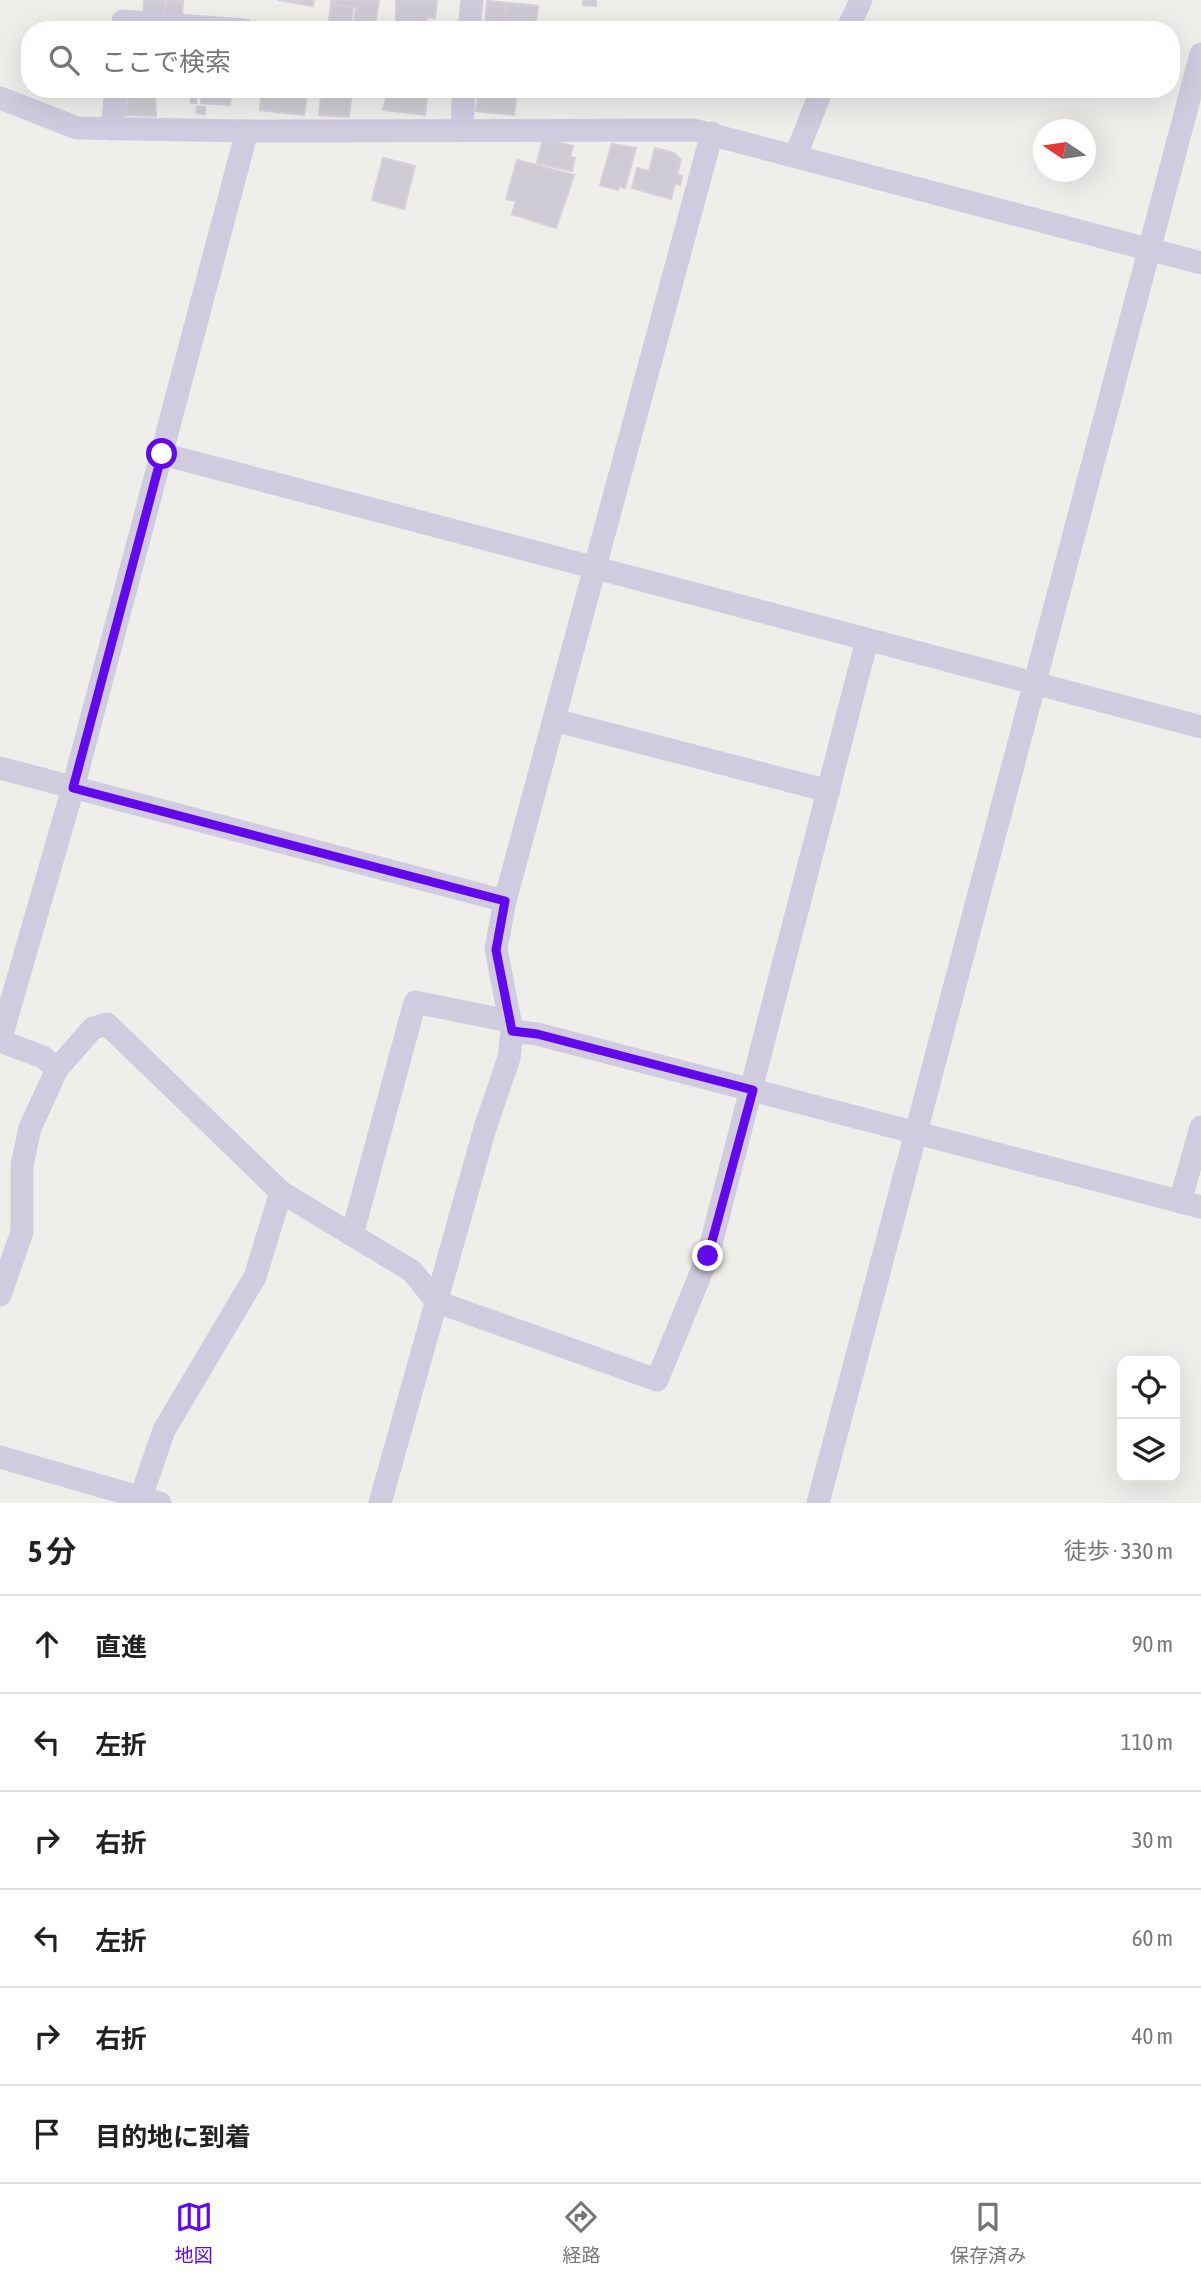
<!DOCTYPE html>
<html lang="ja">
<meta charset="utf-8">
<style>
:root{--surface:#fff;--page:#f2f2f2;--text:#222;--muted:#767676;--line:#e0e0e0;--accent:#6208eb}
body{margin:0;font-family:"Asap Condensed","Noto Sans JP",sans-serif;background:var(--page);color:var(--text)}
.controls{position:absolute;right:21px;bottom:21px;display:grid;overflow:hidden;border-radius:14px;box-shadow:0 7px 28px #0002}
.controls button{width:63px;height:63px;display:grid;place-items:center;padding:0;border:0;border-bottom:2px solid var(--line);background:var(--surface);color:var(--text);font:35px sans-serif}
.compass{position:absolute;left:1033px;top:119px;width:63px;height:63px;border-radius:50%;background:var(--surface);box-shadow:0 7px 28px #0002;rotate:283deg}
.stop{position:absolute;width:21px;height:21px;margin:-16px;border:5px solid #6208eb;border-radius:50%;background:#fff}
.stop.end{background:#6208eb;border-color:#fff;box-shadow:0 2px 7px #0008}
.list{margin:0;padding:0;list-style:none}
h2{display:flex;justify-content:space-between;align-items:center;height:91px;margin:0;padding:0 28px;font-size:30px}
h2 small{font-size:23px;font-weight:400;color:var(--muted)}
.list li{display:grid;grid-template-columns:46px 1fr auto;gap:21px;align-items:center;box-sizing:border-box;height:98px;padding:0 28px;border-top:2px solid var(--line)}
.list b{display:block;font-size:26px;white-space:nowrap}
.list em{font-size:23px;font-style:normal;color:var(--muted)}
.icon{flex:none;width:38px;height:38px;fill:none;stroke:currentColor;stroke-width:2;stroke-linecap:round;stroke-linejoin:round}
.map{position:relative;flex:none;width:1201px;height:1503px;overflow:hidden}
.search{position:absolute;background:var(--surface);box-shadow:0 7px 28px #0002;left:21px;right:21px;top:21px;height:77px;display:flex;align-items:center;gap:18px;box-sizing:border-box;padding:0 24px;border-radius:28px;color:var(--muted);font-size:26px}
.sheet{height:679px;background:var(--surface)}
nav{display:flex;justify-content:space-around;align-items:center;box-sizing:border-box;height:98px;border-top:2px solid var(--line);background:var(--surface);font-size:19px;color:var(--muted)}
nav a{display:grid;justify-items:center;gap:4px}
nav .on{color:var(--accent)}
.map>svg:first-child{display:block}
</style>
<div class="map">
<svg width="1201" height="1503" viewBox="0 0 1201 1503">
<rect width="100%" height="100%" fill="#efeeeb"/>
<g fill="#cfcbd4" stroke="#d4cfd8" stroke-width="2">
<polygon points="144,0 165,0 164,15 143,13"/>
<polygon points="167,0 183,1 182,16 165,15"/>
<polygon points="278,0 314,0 313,6"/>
<polygon points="331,0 379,0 375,24 354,22 356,7 331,4"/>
<polygon points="396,0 437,0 435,18 427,17 426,24 417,23 417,29 396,27"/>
<polygon points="583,0 596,0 596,6 583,5"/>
<polygon points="487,1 507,3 505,27 485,25"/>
<polygon points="507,3 538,6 535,30 483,30 483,25 505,27"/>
<polygon points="331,4 353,7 351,23 329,20"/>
<polygon points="129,89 163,89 162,97 155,96 156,116 126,115"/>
<polygon points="202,89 231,89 230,105 201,103"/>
<polygon points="262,89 307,89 304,115 260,110"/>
<polygon points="322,89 352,89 349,117 319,115"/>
<polygon points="389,89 428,89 425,115 383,110"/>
<polygon points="479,89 517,89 514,115 476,111"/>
<polygon points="191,94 197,94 196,103 191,103"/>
<polygon points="197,107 205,107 205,114 197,113"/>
<polygon points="543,139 573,146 570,157 575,158 572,171 537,163"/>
<polygon points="612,144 636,148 625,188 619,186 618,190 600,185"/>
<polygon points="655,148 674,153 681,160 677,175 682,176 680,185 675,183 671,199 632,188 637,168 649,171"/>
<polygon points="383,158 415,166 404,209 372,200"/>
<polygon points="517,160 574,175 556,228 512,214 516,201 506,199"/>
</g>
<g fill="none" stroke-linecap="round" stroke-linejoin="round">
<g stroke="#d1cbe0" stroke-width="23">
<polyline points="122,30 123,21 245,30"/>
<polyline points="469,30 472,0"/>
<polyline points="847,30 861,0"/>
<polyline points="0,98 77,128 247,131"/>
<polyline points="112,129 116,89"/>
<polyline points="462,129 464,89"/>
<polyline points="796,155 822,89"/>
<polyline points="162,454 1201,727"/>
<polyline points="554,720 829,791"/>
<polyline points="0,768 505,901"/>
<polyline points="512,1031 537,1034 1201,1207"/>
<polyline points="0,1041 73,788 247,131 694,130 1201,263"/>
<polyline points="0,1041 43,1057 57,1069 93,1028 107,1024 281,1192 412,1271 437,1302 657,1380 708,1256 867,640"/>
<polyline points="1180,1202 1201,1127"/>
<polyline points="352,1235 415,1002 509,1021"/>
<polyline points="0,1295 22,1232 22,1165 30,1128 57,1069"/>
<polyline points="0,1457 160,1503"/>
<polyline points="141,1497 164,1430 255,1277 281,1192"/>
<polyline points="380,1503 485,1128 509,1058 512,1031 496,949 505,901 712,133"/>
<polyline points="818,1503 1201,54"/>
</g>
</g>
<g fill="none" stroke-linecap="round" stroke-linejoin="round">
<polyline stroke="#6208eb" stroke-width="9" points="162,454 73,788 505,901 496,950 512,1031 537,1034 753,1090 708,1256"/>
</g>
</svg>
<div class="controls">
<button><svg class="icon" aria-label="locate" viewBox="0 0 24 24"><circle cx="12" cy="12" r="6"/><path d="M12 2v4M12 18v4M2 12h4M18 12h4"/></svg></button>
<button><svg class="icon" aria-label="layers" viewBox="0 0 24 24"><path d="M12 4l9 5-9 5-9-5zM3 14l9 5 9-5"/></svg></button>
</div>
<svg class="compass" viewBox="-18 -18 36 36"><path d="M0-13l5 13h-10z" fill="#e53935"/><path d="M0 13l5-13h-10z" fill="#767676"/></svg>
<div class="stop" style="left:162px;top:454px"></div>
<div class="stop end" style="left:708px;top:1256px"></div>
<div class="search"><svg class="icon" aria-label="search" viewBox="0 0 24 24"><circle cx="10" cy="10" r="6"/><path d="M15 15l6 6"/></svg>ここで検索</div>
</div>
<section class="sheet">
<h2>5 分<small>徒歩 · 330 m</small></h2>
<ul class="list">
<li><svg class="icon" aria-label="ahead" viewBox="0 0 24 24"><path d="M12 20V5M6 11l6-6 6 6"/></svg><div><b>直進</b></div><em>90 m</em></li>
<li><svg class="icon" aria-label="left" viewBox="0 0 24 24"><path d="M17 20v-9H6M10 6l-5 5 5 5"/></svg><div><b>左折</b></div><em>110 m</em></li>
<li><svg class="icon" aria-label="right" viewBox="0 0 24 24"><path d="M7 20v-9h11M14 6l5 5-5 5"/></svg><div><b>右折</b></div><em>30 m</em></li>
<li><svg class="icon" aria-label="left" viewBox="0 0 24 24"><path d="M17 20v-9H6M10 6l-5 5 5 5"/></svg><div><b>左折</b></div><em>60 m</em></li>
<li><svg class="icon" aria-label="right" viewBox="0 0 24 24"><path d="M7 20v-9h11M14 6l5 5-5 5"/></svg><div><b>右折</b></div><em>40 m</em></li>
<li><svg class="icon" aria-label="arrive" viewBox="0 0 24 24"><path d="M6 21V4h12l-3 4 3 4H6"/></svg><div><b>目的地に到着</b></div></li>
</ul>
</section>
<nav>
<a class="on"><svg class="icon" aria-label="map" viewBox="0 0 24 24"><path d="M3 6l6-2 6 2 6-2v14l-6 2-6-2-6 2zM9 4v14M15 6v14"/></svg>地図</a>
<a><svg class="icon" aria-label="directions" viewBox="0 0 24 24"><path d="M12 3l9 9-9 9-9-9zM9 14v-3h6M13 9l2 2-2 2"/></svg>経路</a>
<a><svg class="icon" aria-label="saved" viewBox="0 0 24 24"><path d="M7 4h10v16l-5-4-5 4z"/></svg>保存済み</a>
</nav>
